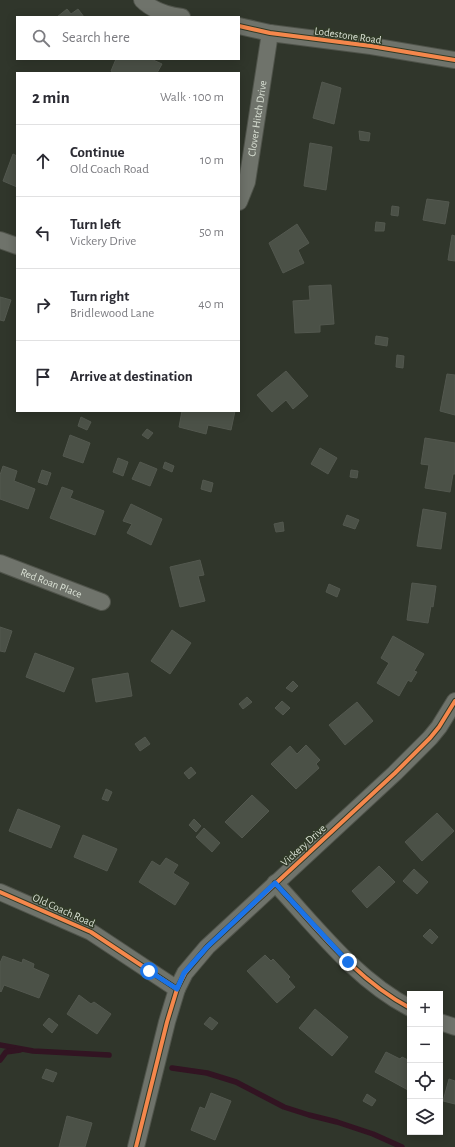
<!DOCTYPE html>
<meta charset="utf-8">
<style>
:root{--surface:#fff;--page:#f7f7f7;--text:#2b2b33;--muted:#7c7c81;--line:#e1e1e2}
body{margin:0;font-family:"Alegreya Sans",sans-serif;background:var(--page);color:var(--text)}
.controls{position:absolute;right:12px;bottom:12px;display:grid;overflow:hidden;border-radius:0px;box-shadow:0 2px 10px #0003}
.controls button{width:36px;height:36px;display:grid;place-items:center;padding:0;border:0;border-bottom:1px solid var(--line);background:var(--surface);color:var(--text);font:20px sans-serif}
.stop{position:absolute;width:12px;height:12px;margin:-9px;border:3px solid #1a73e8;border-radius:50%;background:#fff}
.stop.end{background:#1a73e8;border-color:#fff;box-shadow:0 1px 4px #0008}
.list{margin:0;padding:0;list-style:none}
h2{display:flex;justify-content:space-between;align-items:center;height:52px;margin:0;padding:0 16px;font-size:17px}
h2 small{font-size:13px;font-weight:400;color:var(--muted)}
.list li{display:grid;grid-template-columns:26px 1fr auto;gap:12px;align-items:center;box-sizing:border-box;height:72px;padding:0 16px;border-top:1px solid var(--line)}
.list b{display:block;font-size:15px;white-space:nowrap}
.list p{margin:0;font-size:13px;white-space:nowrap;color:var(--muted)}
.list em{font-size:13px;font-style:normal;color:var(--muted)}
.icon{flex:none;width:22px;height:22px;fill:none;stroke:currentColor;stroke-width:2;stroke-linecap:round;stroke-linejoin:round}
.map{position:relative;flex:none;width:455px;height:1147px;overflow:hidden}
.search{position:absolute;background:var(--surface);box-shadow:0 2px 10px #0003;left:16px;top:16px;width:224px;height:44px;display:flex;align-items:center;gap:10px;box-sizing:border-box;padding:0 14px;border-radius:0px;color:var(--muted);font-size:15px}
.panel{position:absolute;background:var(--surface);box-shadow:0 2px 10px #0003;left:16px;top:72px;width:224px;height:340px;border-radius:0px}
.map>svg:first-child{display:block}
</style>
<div class="map">
<svg width="455" height="1147" viewBox="0 0 455 1147">
<rect width="100%" height="100%" fill="#30362b"/>
<g fill="none" stroke-linecap="round" stroke-linejoin="round">
<g stroke="#321422" stroke-width="5.5">
<polyline points="0,1045 33,1051 109,1055"/>
<polyline points="0,1060 6,1052 20,1050"/>
<polyline points="172,1068 207,1073 236,1082 284,1107 309,1115 337,1122 373,1134 402,1147"/>
</g>
</g>
<g fill="#4b5147" stroke="#53584f">
<polygon points="67,9 71,14 78,9 84,17 57,17"/>
<polygon points="116,59 151,59 162,64 157,73 114,73 111,71"/>
<polygon points="322,82 341,88 334,124 313,118"/>
<polygon points="359,131 370,133 369,141 360,140"/>
<polygon points="310,143 332,147 326,190 304,186"/>
<polygon points="13,154 17,156 17,187 3,181"/>
<polygon points="427,199 449,202 445,224 423,220"/>
<polygon points="392,206 399,207 398,216 391,215"/>
<polygon points="376,222 385,223 384,231 375,231"/>
<polygon points="297,224 309,243 298,250 304,263 283,273 269,243"/>
<polygon points="452,235 455,236 455,261 448,260"/>
<polygon points="331,285 334,324 320,325 320,332 295,333 293,301 310,300 309,286"/>
<polygon points="0,297 11,300 4,321 0,320"/>
<polygon points="376,336 388,338 387,346 375,344"/>
<polygon points="397,355 404,356 403,368 396,367"/>
<polygon points="286,371 308,396 293,409 286,400 272,412 257,395"/>
<polygon points="447,374 455,375 455,415 440,411"/>
<polygon points="182,411 235,411 231,430 208,425 206,434 179,427"/>
<polygon points="81,417 91,422 87,430 78,426"/>
<polygon points="147,429 153,433 148,439 142,435"/>
<polygon points="70,435 90,443 83,463 63,456"/>
<polygon points="425,438 455,443 455,474 453,474 450,492 425,488 429,465 421,464"/>
<polygon points="320,448 337,458 328,474 311,464"/>
<polygon points="118,458 128,462 123,476 113,472"/>
<polygon points="140,462 157,469 150,486 132,479"/>
<polygon points="165,462 174,466 172,472 163,468"/>
<polygon points="3,466 17,471 14,481 35,489 28,509 0,499 0,475"/>
<polygon points="42,470 51,473 47,485 38,482"/>
<polygon points="351,470 358,471 357,478 350,477"/>
<polygon points="203,480 213,483 211,492 201,489"/>
<polygon points="62,487 73,491 70,498 104,511 95,535 50,518"/>
<polygon points="131,504 162,519 151,545 127,533 132,524 123,521"/>
<polygon points="423,509 446,513 441,549 417,546"/>
<polygon points="347,515 359,520 355,529 343,525"/>
<polygon points="283,522 284,531 276,532 274,524"/>
<polygon points="200,560 204,575 198,576 205,601 180,607 170,567"/>
<polygon points="412,583 436,586 433,607 431,606 428,623 407,620"/>
<polygon points="329,584 340,589 337,597 326,592"/>
<polygon points="0,627 12,631 5,652 0,651"/>
<polygon points="172,630 191,643 170,674 151,661"/>
<polygon points="393,636 424,654 414,671 417,672 411,682 408,680 399,696 377,683 389,663 381,658"/>
<polygon points="35,653 74,668 64,692 26,677"/>
<polygon points="128,673 132,696 96,702 92,679"/>
<polygon points="293,681 298,686 292,692 286,688"/>
<polygon points="247,697 252,702 243,709 239,704"/>
<polygon points="282,701 290,708 283,715 275,708"/>
<polygon points="357,702 373,721 345,745 329,725"/>
<polygon points="145,737 150,744 140,751 135,744"/>
<polygon points="306,745 320,760 316,764 319,768 296,789 271,764 290,746 297,754"/>
<polygon points="191,767 196,773 189,779 184,773"/>
<polygon points="106,789 112,792 108,801 102,799"/>
<polygon points="252,795 269,811 242,838 225,822"/>
<polygon points="18,809 60,826 51,848 9,831"/>
<polygon points="437,813 454,831 422,861 405,842"/>
<polygon points="194,819 201,826 196,832 189,825"/>
<polygon points="204,828 220,843 212,852 196,837"/>
<polygon points="83,835 117,849 107,871 74,857"/>
<polygon points="166,858 178,865 173,873 189,883 175,905 139,882 152,861 160,866"/>
<polygon points="379,866 395,882 367,908 352,891"/>
<polygon points="414,869 428,882 417,894 403,881"/>
<polygon points="430,929 438,937 432,944 423,936"/>
<polygon points="265,955 271,961 273,959 290,977 288,979 295,987 277,1003 247,971"/>
<polygon points="3,956 22,963 23,959 34,964 33,968 49,975 39,998 4,985 1,992 0,991 0,963"/>
<polygon points="79,995 91,1004 94,1002 111,1014 97,1034 67,1014"/>
<polygon points="315,1009 348,1037 332,1056 299,1028"/>
<polygon points="210,1017 218,1023 212,1030 204,1024"/>
<polygon points="49,1018 58,1025 52,1033 43,1025"/>
<polygon points="386,1052 400,1059 402,1057 410,1061 410,1086 408,1090 375,1072"/>
<polygon points="46,1069 57,1073 53,1082 42,1078"/>
<polygon points="449,1079 455,1081 455,1104 443,1101"/>
<polygon points="211,1093 231,1101 215,1140 191,1130 200,1107 205,1109"/>
<polygon points="367,1094 376,1100 372,1106 363,1101"/>
<polygon points="67,1116 92,1123 85,1147 59,1147"/>
</g>
<g fill="none" stroke-linecap="round" stroke-linejoin="round">
<g stroke="#4f534a" stroke-width="18">
<g id="street">
<path d="M142,0C153,11 167,15 182,17"/>
<polyline points="239,26 270,33 371,46 455,60"/>
<path id="s1" d="M239,202L247,182L270,33"/>
<polyline points="0,240 17,246"/>
<path id="s2" d="M0,563L102,602"/>
<path d="M275,883C316,927 355,979 410,1008"/>
<polyline points="0,892 91,932 177,989"/>
<polyline points="440,1022 455,1027"/>
<polyline points="136,1147 167,1022 177,989 185,973 207,947 395,773 430,738 439,727 455,701"/>
</g>
</g>
<use href="#street" stroke="#6f736b" stroke-width="16"/>
<g stroke="#303a27" stroke-width="6">
<g id="cycleway">
<polyline points="239,26 270,33 371,46 455,60"/>
<path d="M275,883C316,927 355,979 410,1008"/>
<polyline points="0,892 91,932 177,989"/>
<polyline points="136,1147 167,1022 177,989 185,973 207,947 395,773 430,738 439,727 455,701"/>
</g>
</g>
<use href="#cycleway" stroke="#f5874c" stroke-width="4"/>
</g>
<g fill="none" stroke-linecap="round" stroke-linejoin="round">
<polyline stroke="#1a73e8" stroke-width="5" points="149,971 177,989 184,973 207,947 275,883 348,962"/>
</g>
<g text-anchor="middle" stroke-width="3" stroke-linejoin="round" paint-order="stroke">
<g font-size="11" fill="#d9e0d4" stroke="#303a27">
<text transform="translate(348 35) rotate(8)" y="4">Lodestone Road</text>
<text dy="4" stroke="none"><textPath href="#s1" startOffset="86">Clover Hitch Drive</textPath></text>
<text dy="4" stroke="none"><textPath href="#s2" startOffset="55">Red Roan Place</textPath></text>
<text transform="translate(303 845) rotate(-42)" y="4">Vickery Drive</text>
<text transform="translate(64 910) rotate(24)" y="4">Old Coach Road</text>
</g>
</g>
</svg>
<div class="controls">
<button>+</button>
<button>−</button>
<button><svg class="icon" aria-label="locate" viewBox="0 0 24 24"><circle cx="12" cy="12" r="6"/><path d="M12 2v4M12 18v4M2 12h4M18 12h4"/></svg></button>
<button><svg class="icon" aria-label="layers" viewBox="0 0 24 24"><path d="M12 4l9 5-9 5-9-5zM3 14l9 5 9-5"/></svg></button>
</div>
<div class="stop" style="left:149px;top:971px"></div>
<div class="stop end" style="left:348px;top:962px"></div>
<div class="search"><svg class="icon" aria-label="search" viewBox="0 0 24 24"><circle cx="10" cy="10" r="6"/><path d="M15 15l6 6"/></svg>Search here</div>
<section class="panel">
<h2>2 min<small>Walk · 100 m</small></h2>
<ul class="list">
<li><svg class="icon" aria-label="ahead" viewBox="0 0 24 24"><path d="M12 20V5M6 11l6-6 6 6"/></svg><div><b>Continue</b><p>Old Coach Road</p></div><em>10 m</em></li>
<li><svg class="icon" aria-label="left" viewBox="0 0 24 24"><path d="M17 20v-9H6M10 6l-5 5 5 5"/></svg><div><b>Turn left</b><p>Vickery Drive</p></div><em>50 m</em></li>
<li><svg class="icon" aria-label="right" viewBox="0 0 24 24"><path d="M7 20v-9h11M14 6l5 5-5 5"/></svg><div><b>Turn right</b><p>Bridlewood Lane</p></div><em>40 m</em></li>
<li><svg class="icon" aria-label="arrive" viewBox="0 0 24 24"><path d="M6 21V4h12l-3 4 3 4H6"/></svg><div><b>Arrive at destination</b></div></li>
</ul>
</section>
</div>
